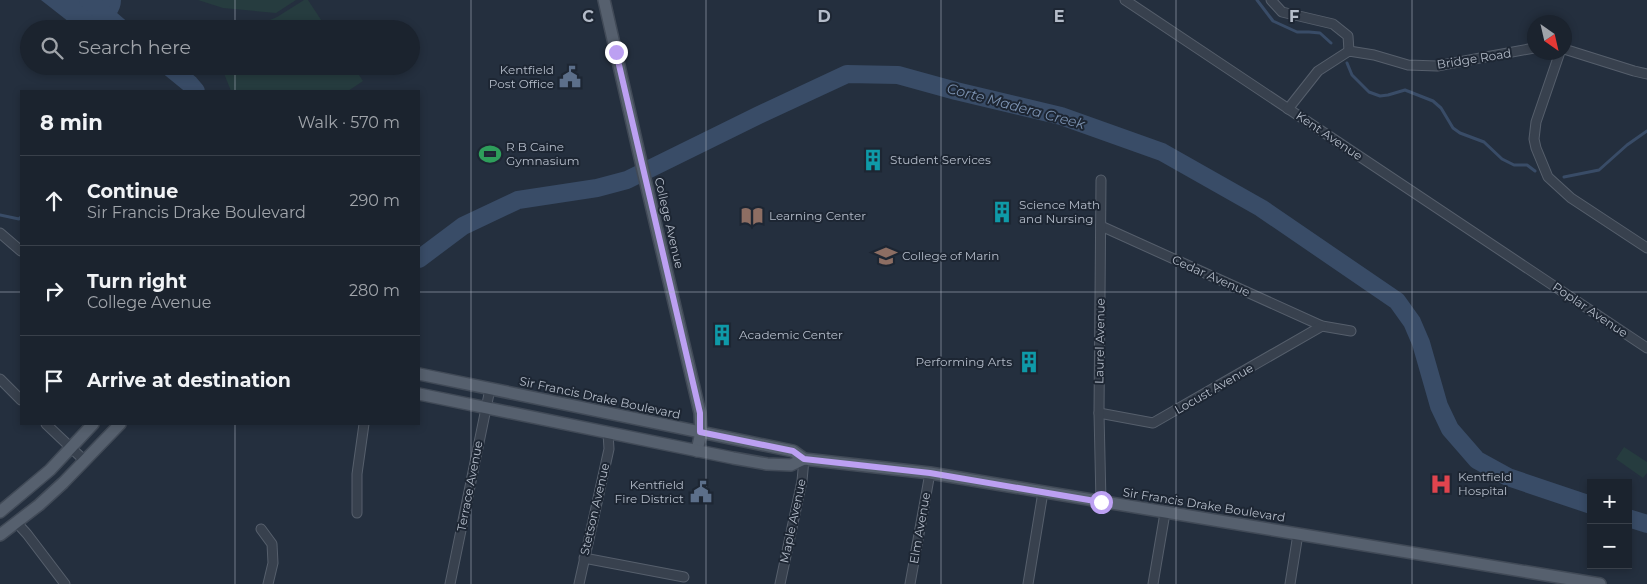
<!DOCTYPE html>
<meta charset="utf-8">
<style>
:root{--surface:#1b232e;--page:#242b36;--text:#f1f3f6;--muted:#a0a4aa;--line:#39404a}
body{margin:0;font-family:Montserrat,sans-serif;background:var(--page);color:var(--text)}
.controls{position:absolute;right:15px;bottom:15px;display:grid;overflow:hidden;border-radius:0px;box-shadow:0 2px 8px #0003}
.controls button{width:45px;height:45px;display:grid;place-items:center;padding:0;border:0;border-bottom:1px solid var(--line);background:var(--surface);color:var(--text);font:25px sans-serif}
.compass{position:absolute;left:1527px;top:15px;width:45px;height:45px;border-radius:50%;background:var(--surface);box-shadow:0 2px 8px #0003;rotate:146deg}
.stop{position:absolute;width:15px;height:15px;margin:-11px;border:4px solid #bca0f2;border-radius:50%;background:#fff}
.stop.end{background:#bca0f2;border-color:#fff;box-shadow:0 1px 5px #0008}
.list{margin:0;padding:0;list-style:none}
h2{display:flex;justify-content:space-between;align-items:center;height:65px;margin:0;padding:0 20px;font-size:21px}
h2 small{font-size:16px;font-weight:400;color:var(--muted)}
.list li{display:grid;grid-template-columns:32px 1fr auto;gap:15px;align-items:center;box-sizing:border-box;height:90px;padding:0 20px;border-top:1px solid var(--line)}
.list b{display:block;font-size:19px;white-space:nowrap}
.list p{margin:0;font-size:16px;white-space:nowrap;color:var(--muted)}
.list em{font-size:16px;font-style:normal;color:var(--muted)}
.icon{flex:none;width:28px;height:28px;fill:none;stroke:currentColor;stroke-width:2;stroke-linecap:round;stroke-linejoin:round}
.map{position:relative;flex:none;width:1647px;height:584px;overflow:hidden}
.search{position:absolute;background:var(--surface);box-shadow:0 2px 8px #0003;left:20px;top:20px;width:400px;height:55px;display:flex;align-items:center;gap:12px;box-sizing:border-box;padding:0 18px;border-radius:28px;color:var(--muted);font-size:19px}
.panel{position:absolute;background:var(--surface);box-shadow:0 2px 8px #0003;left:20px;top:90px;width:400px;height:335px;border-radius:0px}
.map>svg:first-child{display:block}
</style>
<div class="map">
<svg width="1647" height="584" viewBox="0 0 1647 584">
<rect width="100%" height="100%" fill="#242f3e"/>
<g fill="#263c3f">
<polygon points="198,0 296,0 276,13 223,8"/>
<polygon points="304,0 308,0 327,29 249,29 277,17"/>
<polygon points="221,66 353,66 363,81 348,91 231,91"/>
<polygon points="1624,447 1647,462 1647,473 1643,478 1616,459"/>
</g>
<path fill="#394c67" d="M41,0H121C121,12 113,18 106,28L78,29Z"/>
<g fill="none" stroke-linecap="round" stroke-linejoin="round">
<g stroke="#394c67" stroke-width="3">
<polyline points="1257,0 1273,21 1297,32 1309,32 1320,33 1331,43"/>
<polyline points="1347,63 1352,75 1369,92 1380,96 1388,95 1405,90 1433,101 1441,108 1453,128 1460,133 1484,142 1502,159 1514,165 1527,165 1535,171"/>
<polyline points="1564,177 1599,170 1627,145 1647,131"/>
<polyline points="0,215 19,219 21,217"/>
</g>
<g stroke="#394c67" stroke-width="18">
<polyline points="88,0 122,29"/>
<polyline points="168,66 190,84 196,91"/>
<polyline points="419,259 463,226 518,200 597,188 627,180 759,115 847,74 898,75 956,91 1061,116 1162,152 1261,208 1397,301 1412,322 1421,343 1439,406 1450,429 1477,460 1508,477 1591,505"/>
<polyline points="1628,518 1647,524"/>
</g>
<g stroke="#565f6c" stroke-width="11">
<g id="minor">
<polyline points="1125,0 1647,348"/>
<polyline points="1271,0 1282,12 1333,24 1348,36 1349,51"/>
<polyline points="1564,49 1634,71 1647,74"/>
<polyline points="1560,52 1536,122 1534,139 1536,148 1548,177 1571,198 1647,248"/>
<polyline points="1288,109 1318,71 1349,51 1374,55 1408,65 1437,66 1534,48"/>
<polyline points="1101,226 1322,326 1351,331"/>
<polyline points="0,233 21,251"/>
<polyline points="0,379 21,400"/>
<polyline points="1099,413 1153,423 1322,326"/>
<polyline points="46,424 85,461"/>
<polyline points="1101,502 1099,413 1101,180"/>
<polyline points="357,513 357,474 364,424"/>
<polyline points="17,523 27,534 65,584"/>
<polyline points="261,529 272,544 273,563 268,584"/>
<polyline points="584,558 684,577"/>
<polyline points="450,584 490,389"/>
<polyline points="579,584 609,449 608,433"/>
<polyline points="780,584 802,481 804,459"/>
<polyline points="910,584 930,473"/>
<polyline points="1028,584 1043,492"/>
<polyline points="1153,584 1165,513"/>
<polyline points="1290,584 1298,534"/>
</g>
</g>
<g stroke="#414a57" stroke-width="14">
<g id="major">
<polyline points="604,0 641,162 700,413 701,432 697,451"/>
<polyline points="419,374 793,451 804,459 930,473 1600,584"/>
<polyline points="419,394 733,458 767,464 791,465 804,459"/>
<polyline points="0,512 50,470 93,424"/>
<polyline points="0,535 39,505 63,483 120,424"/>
</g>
</g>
<use href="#minor" stroke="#38414e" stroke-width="9"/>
<use href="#major" stroke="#56606e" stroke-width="11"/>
</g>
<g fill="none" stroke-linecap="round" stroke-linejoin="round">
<polyline stroke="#bca0f2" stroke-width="6" points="616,52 700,413 700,432 793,451 804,459 930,473 1101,502"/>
</g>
<path fill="none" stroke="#b4bcc9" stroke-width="1" stroke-opacity="0.55" d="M235,0V29M471,0V584M706,0V584M941,0V584M1176,0V584M1412,0V584M235,66V91M0,292H21M419,292H1647M235,424V584"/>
<defs>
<g id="civic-bare" transform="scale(1.725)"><path d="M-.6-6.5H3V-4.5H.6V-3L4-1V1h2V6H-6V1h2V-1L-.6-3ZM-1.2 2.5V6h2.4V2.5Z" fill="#5c6f8a" stroke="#1d2633" stroke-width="2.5" paint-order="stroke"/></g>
<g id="stadium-bare" transform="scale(1.725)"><path d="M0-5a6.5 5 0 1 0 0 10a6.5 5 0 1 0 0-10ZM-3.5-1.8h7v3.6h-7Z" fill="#2e9e5b" stroke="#1d2633" stroke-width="2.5" paint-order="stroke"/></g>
<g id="building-bare" transform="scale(1.725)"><path d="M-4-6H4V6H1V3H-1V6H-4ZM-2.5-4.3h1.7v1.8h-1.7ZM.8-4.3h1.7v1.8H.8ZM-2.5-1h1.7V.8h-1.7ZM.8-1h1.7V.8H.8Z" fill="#0f9aa8" stroke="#1d2633" stroke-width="2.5" paint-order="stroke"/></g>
<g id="library-bare" transform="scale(1.725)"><path d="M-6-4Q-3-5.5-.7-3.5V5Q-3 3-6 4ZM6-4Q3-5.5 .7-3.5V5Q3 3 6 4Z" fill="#8d6e63" stroke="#1d2633" stroke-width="2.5" paint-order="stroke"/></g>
<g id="university-bare" transform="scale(1.725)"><path d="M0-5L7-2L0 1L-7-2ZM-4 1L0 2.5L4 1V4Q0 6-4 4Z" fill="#8d6e63" stroke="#1d2633" stroke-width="2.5" paint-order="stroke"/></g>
<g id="hospital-bare" transform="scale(1.725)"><path d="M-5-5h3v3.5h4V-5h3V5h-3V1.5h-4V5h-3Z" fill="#e0444e" stroke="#1d2633" stroke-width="2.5" paint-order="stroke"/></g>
</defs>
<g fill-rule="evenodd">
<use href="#civic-bare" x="570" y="77"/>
<use href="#stadium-bare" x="490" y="154"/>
<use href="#building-bare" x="873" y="160"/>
<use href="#building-bare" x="1002" y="212"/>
<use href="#library-bare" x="752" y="216"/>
<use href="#university-bare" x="886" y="256"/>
<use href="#building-bare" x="722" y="335"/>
<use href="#building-bare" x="1029" y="362"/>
<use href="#hospital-bare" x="1441" y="484"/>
<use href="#civic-bare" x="701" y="492"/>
</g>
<g text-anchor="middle" stroke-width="4" stroke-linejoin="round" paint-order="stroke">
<g font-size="12" fill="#b4bcc9" stroke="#1d2633">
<text transform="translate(1474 59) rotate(-9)" y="4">Bridge Road</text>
<text transform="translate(1329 136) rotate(34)" y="4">Kent Avenue</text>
<text transform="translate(669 223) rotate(77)" y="4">College Avenue</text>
<text transform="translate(1211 276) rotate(24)" y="4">Cedar Avenue</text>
<text transform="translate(1590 310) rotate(34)" y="4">Poplar Avenue</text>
<text transform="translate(1100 341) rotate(-89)" y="4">Laurel Avenue</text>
<text transform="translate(1214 389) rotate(-30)" y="4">Locust Avenue</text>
<text transform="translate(600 398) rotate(12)" y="4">Sir Francis Drake Boulevard</text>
<text transform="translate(470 486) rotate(-79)" y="4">Terrace Avenue</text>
<text transform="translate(1204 505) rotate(9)" y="4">Sir Francis Drake Boulevard</text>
<text transform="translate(595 509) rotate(-77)" y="4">Stetson Avenue</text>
<text transform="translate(793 521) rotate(-78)" y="4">Maple Avenue</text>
<text transform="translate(920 528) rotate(-80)" y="4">Elm Avenue</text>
</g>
<g font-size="12" fill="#b4bcc9" stroke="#1d2633" text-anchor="start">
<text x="554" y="74" text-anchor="end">Kentfield<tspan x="554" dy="14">Post Office</tspan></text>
<text x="506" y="151">R B Caine<tspan x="506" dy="14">Gymnasium</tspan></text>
<text x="890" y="164">Student Services</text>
<text x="1019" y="209">Science Math<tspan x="1019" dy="14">and Nursing</tspan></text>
<text x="769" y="220">Learning Center</text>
<text x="902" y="260">College of Marin</text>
<text x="739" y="339">Academic Center</text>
<text x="1012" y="366" text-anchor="end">Performing Arts</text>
<text x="1458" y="481">Kentfield<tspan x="1458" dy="14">Hospital</tspan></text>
<text x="684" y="489" text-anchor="end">Kentfield<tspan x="684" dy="14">Fire District</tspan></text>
</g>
<g font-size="14" font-style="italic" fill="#7c92b1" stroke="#1d2633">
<text transform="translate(1016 106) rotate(15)" y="5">Corte Madera Creek</text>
</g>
</g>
<g font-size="16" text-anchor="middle" font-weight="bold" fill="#b4bcc9" stroke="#1d2633" stroke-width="4" stroke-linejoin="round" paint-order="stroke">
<text x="588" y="22">C</text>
<text x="824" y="22">D</text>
<text x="1059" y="22">E</text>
<text x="1294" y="22">F</text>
</g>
</svg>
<div class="controls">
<button>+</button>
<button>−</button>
</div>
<svg class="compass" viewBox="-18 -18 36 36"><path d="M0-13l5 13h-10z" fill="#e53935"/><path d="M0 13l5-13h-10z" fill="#a0a4aa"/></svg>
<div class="stop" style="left:1101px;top:502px"></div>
<div class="stop end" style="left:616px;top:52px"></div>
<div class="search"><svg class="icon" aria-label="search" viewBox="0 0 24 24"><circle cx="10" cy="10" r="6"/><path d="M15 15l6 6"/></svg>Search here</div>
<section class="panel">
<h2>8 min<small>Walk · 570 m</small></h2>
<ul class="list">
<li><svg class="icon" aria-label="ahead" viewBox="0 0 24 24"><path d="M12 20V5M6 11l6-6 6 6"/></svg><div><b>Continue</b><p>Sir Francis Drake Boulevard</p></div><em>290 m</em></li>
<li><svg class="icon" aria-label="right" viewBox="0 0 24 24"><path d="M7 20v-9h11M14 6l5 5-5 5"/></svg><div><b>Turn right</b><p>College Avenue</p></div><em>280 m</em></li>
<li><svg class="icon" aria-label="arrive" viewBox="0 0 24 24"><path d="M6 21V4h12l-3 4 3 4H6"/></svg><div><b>Arrive at destination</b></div></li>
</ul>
</section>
</div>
